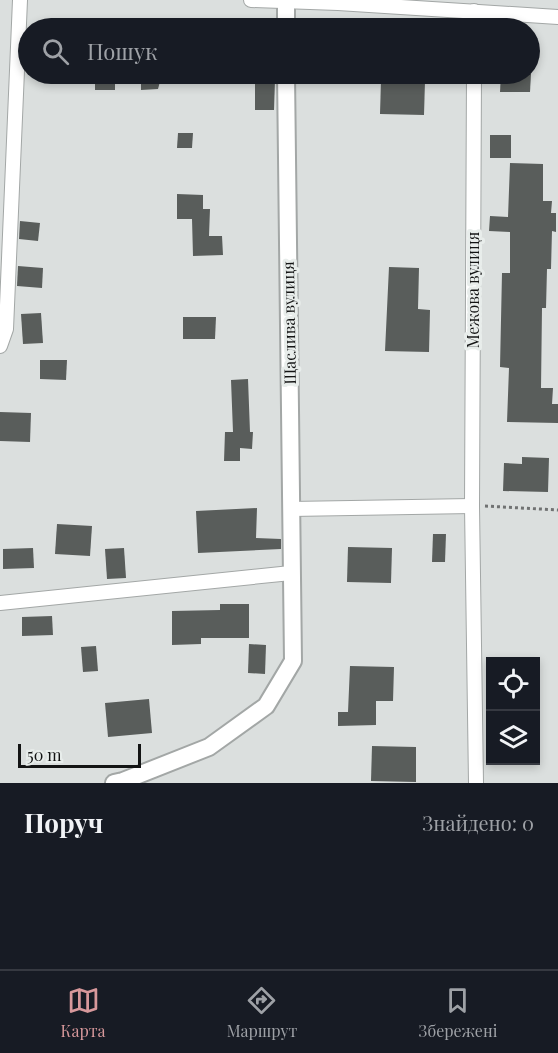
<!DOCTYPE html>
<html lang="uk">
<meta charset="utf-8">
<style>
:root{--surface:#171b24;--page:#242831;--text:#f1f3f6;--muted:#9ea1a6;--line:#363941;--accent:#d7989b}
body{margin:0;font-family:"Playfair Display",serif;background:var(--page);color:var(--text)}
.controls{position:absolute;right:18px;bottom:18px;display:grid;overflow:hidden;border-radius:0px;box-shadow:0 3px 9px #0003}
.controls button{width:54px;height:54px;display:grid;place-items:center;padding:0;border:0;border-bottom:2px solid var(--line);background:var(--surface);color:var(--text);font:30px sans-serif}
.scale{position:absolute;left:18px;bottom:15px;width:123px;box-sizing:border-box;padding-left:6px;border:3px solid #131414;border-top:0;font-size:16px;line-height:21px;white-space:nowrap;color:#131414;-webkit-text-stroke:4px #e8edeb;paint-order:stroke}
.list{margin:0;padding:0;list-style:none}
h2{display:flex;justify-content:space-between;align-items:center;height:78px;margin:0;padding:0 24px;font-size:26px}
h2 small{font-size:20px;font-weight:400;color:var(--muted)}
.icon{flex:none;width:33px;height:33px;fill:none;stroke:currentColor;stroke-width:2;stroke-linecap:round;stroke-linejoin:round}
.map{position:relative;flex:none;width:558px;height:783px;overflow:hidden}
.search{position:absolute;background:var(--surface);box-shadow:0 3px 9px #0003;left:18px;right:18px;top:18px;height:66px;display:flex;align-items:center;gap:15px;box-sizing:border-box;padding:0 21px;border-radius:33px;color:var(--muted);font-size:22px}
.sheet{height:186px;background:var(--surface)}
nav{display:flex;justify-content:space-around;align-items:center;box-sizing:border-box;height:84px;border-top:2px solid var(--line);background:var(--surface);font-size:16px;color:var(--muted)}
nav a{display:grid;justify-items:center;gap:3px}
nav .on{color:var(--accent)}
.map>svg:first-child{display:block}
</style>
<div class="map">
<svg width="558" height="783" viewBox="0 0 558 783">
<rect width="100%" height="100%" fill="#dbdfde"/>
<g fill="#595d5b">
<rect x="95" y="74" width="20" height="16"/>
<polygon points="141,74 162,74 158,89 141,90"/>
<polygon points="501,74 531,74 530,92 500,92"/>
<polygon points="255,79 275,80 274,110 255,110"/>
<polygon points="381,80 425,81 424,115 380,114"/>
<polygon points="178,133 193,133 192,148 177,148"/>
<rect x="490" y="135" width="21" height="23"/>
<polygon points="510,163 543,164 543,201 552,201 551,213 556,213 556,232 552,231 551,269 547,269 546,308 542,308 541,388 553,388 552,404 558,404 558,423 507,422 509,368 500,367 502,273 510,273 510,232 489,231 490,216 508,217"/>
<polygon points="177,194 203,195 203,209 210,209 209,236 222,236 223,255 193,256 192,219 177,219"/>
<polygon points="20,221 40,223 38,241 19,239"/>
<polygon points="18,266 43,268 42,288 17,286"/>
<polygon points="389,267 419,268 418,309 430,310 429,352 385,351"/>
<polygon points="41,313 43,343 23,344 21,314"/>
<polygon points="183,317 216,317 215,339 183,339"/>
<polygon points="40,360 67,360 66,380 40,379"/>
<polygon points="248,379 250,432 253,432 252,449 240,448 240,461 224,461 225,432 233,432 231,380"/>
<polygon points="0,412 31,413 30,442 0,441"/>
<polygon points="522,457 549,458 548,492 503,491 504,463 522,464"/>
<polygon points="257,508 256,538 281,539 281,549 198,553 196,511"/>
<polygon points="57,524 92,526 90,556 55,554"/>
<polygon points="433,534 446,534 445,562 432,562"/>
<polygon points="348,547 392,548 391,583 347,582"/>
<polygon points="33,548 34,568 3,569 3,549"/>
<polygon points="124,548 126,578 107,579 105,549"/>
<polygon points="220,604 249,604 249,638 201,638 201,644 172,645 172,611 220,610"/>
<polygon points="52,616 53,635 22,636 22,617"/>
<polygon points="249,644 266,645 265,674 248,673"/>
<polygon points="96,646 98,671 83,672 81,647"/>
<polygon points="350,666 394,667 393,701 376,701 376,725 338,726 338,712 348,712"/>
<polygon points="149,699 152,733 108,737 105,703"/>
<polygon points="372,746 416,747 416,782 371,781"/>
</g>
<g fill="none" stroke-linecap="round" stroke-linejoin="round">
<g stroke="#a3a7a6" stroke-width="16">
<g id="minor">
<polyline points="251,0 338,3 558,17"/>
<polyline points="474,28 474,11"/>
<polyline points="474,74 472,506 476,783"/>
<polyline points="0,346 6,329 20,0"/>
<polyline points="291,509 472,506"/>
<polyline points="0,603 291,573"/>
</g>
</g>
<g stroke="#a3a7a6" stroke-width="20">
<g id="tertiary">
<polyline points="286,0 286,28"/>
<polyline points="114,783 123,781 209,747 266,706 293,661 286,74"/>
</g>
</g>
<polyline stroke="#707272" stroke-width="3" stroke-dasharray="3 3" stroke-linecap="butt" points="485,506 558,510"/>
<use href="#minor" stroke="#fff" stroke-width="14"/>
<use href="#tertiary" stroke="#fff" stroke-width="16"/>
</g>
<g text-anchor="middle" stroke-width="6" stroke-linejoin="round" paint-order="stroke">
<g font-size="16" fill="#131414" stroke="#e8edeb">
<text transform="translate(473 290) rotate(-90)" y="6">Межова вулиця</text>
<text transform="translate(289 323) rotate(-91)" y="6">Щаслива вулиця</text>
</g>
</g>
</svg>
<div class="controls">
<button><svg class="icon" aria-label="locate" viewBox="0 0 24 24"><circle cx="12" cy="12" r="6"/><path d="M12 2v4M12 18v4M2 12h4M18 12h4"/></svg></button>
<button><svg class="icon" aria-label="layers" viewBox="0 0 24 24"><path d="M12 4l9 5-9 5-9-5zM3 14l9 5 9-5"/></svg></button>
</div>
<div class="scale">50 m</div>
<div class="search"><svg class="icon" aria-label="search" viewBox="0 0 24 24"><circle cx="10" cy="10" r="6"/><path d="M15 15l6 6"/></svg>Пошук</div>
</div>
<section class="sheet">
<h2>Поруч<small>Знайдено: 0</small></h2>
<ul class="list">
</ul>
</section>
<nav>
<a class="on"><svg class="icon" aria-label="map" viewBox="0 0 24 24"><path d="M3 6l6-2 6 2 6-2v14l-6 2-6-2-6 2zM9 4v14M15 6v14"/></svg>Карта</a>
<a><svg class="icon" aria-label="directions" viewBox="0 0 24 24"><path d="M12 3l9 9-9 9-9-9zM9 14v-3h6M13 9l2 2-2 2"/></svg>Маршрут</a>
<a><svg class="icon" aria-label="saved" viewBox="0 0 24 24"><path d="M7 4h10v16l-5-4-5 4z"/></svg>Збережені</a>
</nav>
